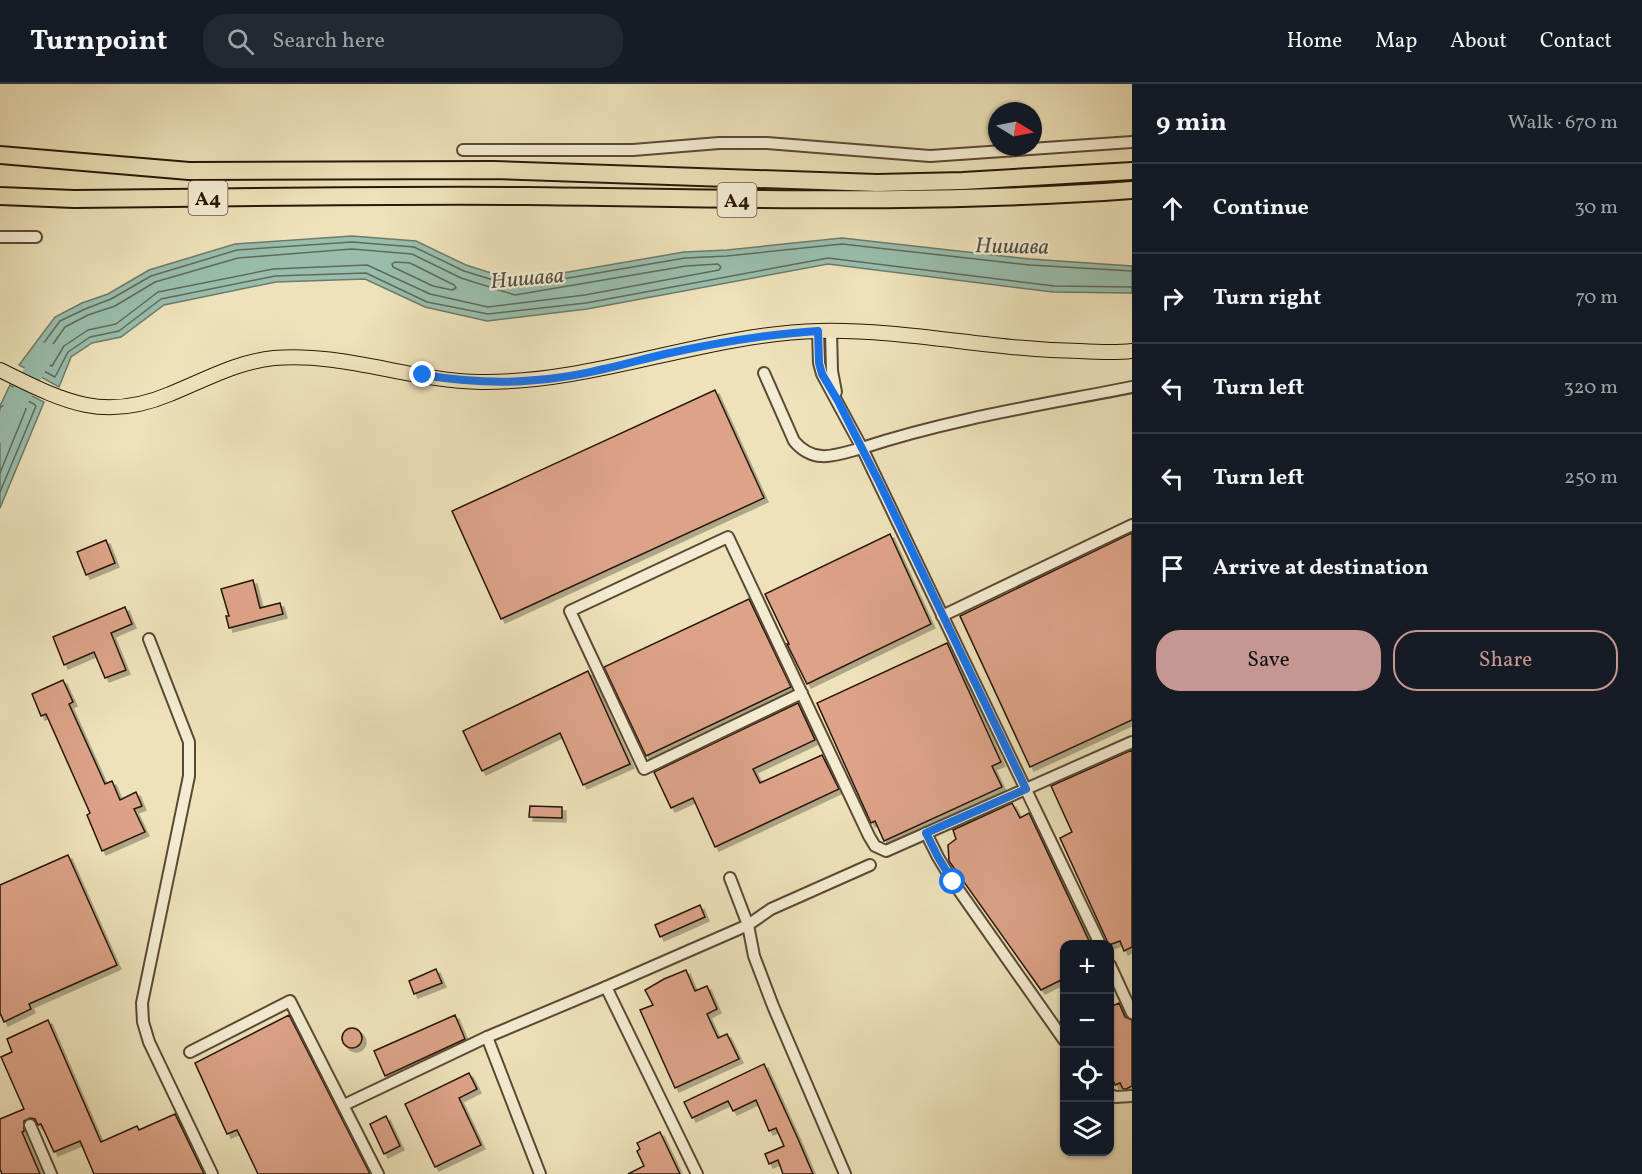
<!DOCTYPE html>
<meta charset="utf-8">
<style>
:root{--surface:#171b24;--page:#242831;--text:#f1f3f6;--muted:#9ea1a6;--line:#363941;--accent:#c59692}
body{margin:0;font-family:Vollkorn,serif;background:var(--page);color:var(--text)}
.controls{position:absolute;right:18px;bottom:18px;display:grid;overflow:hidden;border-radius:12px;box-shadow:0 2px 4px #0004}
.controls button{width:54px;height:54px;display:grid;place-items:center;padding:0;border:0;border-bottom:2px solid var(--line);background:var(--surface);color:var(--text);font:30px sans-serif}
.compass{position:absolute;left:988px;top:18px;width:54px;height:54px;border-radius:50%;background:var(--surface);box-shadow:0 2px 4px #0004;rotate:100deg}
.stop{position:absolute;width:18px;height:18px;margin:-14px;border:4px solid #1a73e8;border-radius:50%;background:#fff}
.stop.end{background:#1a73e8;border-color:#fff;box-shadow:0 2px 6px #0008}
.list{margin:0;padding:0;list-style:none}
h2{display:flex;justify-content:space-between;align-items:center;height:78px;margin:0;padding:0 24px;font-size:26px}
h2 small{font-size:20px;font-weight:400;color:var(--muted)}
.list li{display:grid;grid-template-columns:39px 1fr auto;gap:18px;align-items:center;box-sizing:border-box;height:90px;padding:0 24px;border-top:2px solid var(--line)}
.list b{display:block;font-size:22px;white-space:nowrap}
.list em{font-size:20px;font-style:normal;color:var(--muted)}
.actions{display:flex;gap:12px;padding:18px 24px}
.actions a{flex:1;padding:14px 0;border:2px solid var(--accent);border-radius:24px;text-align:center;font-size:21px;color:var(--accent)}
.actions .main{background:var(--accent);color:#111}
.icon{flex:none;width:33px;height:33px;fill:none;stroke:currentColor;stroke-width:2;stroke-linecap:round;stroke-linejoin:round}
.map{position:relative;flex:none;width:1132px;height:1090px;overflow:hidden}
header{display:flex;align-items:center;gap:36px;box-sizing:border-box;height:84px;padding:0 30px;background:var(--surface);border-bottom:2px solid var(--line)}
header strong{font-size:28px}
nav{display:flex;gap:33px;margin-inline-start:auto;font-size:21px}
.search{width:420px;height:54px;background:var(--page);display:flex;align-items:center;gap:15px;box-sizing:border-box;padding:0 21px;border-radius:24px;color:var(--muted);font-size:22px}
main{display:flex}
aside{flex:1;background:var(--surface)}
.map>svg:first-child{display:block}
</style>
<header>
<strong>Turnpoint</strong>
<div class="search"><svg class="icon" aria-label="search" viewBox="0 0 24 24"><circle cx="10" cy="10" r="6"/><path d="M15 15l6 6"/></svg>Search here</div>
<nav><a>Home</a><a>Map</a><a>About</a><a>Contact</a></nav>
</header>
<main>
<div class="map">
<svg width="1132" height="1090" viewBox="0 0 1132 1090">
<defs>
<filter id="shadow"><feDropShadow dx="4" dy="4" stdDeviation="0" flood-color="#0004"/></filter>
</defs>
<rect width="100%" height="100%" fill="#eee2ba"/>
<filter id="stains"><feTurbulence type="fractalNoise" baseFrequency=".00333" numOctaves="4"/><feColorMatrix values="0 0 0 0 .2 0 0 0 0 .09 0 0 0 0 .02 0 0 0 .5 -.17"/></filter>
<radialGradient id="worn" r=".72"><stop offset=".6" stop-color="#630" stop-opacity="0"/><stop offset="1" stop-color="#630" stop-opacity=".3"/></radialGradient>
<g fill="#99bead" stroke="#6c7b6b" stroke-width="1.5">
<polygon points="352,152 416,157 466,181 516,197 684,168 727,166 842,154 1030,175 1132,182 1132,209 1053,208 828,180 587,225 487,237 425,223 365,195 276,198 164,221 121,253 92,259 71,273 59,303 19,281 55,233 82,219 108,210 149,186 235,160"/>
<polygon points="10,301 44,318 0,424 0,322"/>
</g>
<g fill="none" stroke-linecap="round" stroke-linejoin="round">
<g stroke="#606a5a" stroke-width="1.5">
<polygon points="352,165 412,170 461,194 515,211 686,182 718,180 721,183 719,186 585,211 488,223 430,210 367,181 273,185 158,208 116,240 88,246 64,262 52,282 41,277 65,243 88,231 115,222 155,198 238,174"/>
<polygon points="395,178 410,179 454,201 456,204 452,206 433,202 393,183 392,180"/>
<polyline points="1132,187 1030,181 842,160 727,172 685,174 516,203 464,187 414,163 352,158 237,166 151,192 111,215 85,225 60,237 29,279 55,293 68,268 90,253 119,247 161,215 275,192 366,189 427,218 488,230 586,219 828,174 1054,202 1132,203"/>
<polyline points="0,323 7,321 14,310 34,320 36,322 0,408"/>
<polyline points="0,331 10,328 17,320 26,325 0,389"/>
</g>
<polyline stroke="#99bead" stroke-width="20" points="0,349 38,280 47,268"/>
</g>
<g fill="#dda388" stroke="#281708" stroke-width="1.5" filter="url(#shadow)">
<polygon points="715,306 764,414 501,535 452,427"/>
<polygon points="1132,449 1132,636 1030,683 960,532"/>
<polygon points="890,450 931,540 807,600 787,560 789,560 765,510"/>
<polygon points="106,456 115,479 86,491 77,468"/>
<polygon points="253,496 260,524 280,519 283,530 229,544 226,532 229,532 221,505"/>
<polygon points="749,515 791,603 646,672 604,583"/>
<polygon points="125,523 132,540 111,549 126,586 105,594 94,568 64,581 53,553"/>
<polygon points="947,559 1001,678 992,682 1002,703 884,757 875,737 871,739 817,619"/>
<polygon points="588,587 630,680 583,701 560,649 482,687 463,647"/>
<polygon points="63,596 73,618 69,620 105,700 112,697 120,716 136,708 142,722 134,725 145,748 102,767 87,731 90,729 46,630 41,632 32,610"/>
<polygon points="798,619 815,656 753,685 760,699 822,671 839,705 715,763 693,714 671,724 654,688"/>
<polygon points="1132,666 1132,863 1124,867 1120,857 1109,861 1060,754 1072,748 1051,702"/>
<polygon points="1012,719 1020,734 1029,729 1091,861 1065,861 1065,894 1041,906 949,777 948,761 956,755 953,746"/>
<polygon points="530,722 562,723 562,734 529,733"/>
<polygon points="68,771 117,881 29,920 31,925 4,938 0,929 0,801"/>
<polygon points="700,821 705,833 660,853 655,841"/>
<polygon points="436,885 442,899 414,910 409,897"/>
<polygon points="686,886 695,907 707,902 717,925 707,930 718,954 727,950 739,975 675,1004 640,926 653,921 645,906 664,895"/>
<polygon points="1119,919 1125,933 1132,936 1132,1002 1126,1005 1123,1005 1120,999 1115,1001 1110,989 1110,923"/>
<polygon points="289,931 370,1090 258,1090 237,1046 227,1050 195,979"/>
<polygon points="455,931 465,955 385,992 374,967"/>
<polygon points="48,936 101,1058 137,1042 139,1046 175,1030 204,1090 94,1090 80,1057 54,1068 41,1040 38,1041 35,1035 30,1034 24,1037 24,1047 22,1048 40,1090 2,1090 0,1085 0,1035 24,1025 1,973 12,968 7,955"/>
<circle cx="352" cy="954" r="10"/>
<polygon points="764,980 798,1055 813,1090 783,1090 778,1076 769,1080 765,1070 784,1062 776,1044 769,1047 756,1016 733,1027 728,1017 692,1034 684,1018"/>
<polygon points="469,989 477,1005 459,1014 481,1061 435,1083 405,1020"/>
<polygon points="386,1032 400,1062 384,1070 370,1040"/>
<polygon points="660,1048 680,1090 628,1090 644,1082 637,1067 640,1065 637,1059"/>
</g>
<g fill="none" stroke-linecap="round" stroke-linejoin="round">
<g stroke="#5a4a34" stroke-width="14">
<g id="minor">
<polyline points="463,66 633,66 719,59 767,59 930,72 1132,58"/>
<polyline points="0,153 36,153"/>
<path d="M818,247L819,279L822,290L862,364C950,335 1041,321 1132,303"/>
<polyline points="831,247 832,287 836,308"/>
<path d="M764,289L794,357C814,381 836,371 862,364L1100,860"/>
<polyline points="942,532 1132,441"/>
<polyline points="149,555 189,658 189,692 142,919 143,938 149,958 212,1090"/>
<polyline points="802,609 644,685 570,527 728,453 869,752 875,762 886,767 1132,658"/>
<polyline points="926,749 938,773 953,798 1064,956"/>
<polyline points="730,794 748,841 754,872 773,922 845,1090"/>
<polyline points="1110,881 1132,929"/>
<polyline points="487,953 540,1090"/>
<polyline points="190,968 290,917 378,1090"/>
<polyline points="1110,1011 1116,1013 1132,1012"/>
<polyline points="344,1021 487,953 606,903"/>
<polyline points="30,1041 51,1090"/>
<polyline points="697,1090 606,903 748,841 771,825 870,781"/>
</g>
</g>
<g stroke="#281708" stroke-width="16">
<path id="major" d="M0,286C61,316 102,339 170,310C205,296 236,278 274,274C344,268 411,297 481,298C596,299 704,250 819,247C907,245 992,266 1080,267C1097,268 1115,269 1132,267"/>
</g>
<g stroke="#281708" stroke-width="20">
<g id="highway">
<polyline points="0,71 189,87 493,86 877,99 963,97 1132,87"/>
<path d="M0,112L74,115C225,113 376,111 526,112C729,114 929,121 1132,106"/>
</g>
</g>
<use href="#minor" stroke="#f4ecd2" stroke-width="10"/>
<use href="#major" stroke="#eee2ba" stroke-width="14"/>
<use href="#highway" stroke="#eee2ba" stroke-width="16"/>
</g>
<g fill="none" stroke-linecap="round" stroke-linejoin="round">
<path stroke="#1a73e8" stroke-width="8" d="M423,291C461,297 498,300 536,296C580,293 623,280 665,270C716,259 766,250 818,247L819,279L822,290L838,317L879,398L1026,705L926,749L938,773L953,798"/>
</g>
<g text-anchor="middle" stroke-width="4.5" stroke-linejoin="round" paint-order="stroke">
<g fill="#f4ecd2" stroke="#655745" stroke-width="1.5">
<rect x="188.5" y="97" width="39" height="34" rx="4.5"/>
<rect x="717.5" y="99" width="39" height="34" rx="4.5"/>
</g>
<g font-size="20" font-weight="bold" fill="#281708">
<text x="208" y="121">A4</text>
<text x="737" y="123">A4</text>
</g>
<g font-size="22" font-style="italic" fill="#505142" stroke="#f4ecd2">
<text transform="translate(1012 161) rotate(1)" y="8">Нишава</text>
<text transform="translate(527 193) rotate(-5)" y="8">Нишава</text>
</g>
</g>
<rect width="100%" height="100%" filter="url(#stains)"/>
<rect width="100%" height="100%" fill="url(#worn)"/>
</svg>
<div class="controls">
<button>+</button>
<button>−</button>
<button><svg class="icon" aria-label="locate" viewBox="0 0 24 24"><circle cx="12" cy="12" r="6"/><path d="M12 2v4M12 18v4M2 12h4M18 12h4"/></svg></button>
<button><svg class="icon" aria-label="layers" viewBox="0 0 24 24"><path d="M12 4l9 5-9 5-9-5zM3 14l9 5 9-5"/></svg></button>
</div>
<svg class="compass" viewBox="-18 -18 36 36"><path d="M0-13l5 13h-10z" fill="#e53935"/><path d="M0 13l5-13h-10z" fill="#9ea1a6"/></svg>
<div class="stop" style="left:953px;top:798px"></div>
<div class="stop end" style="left:423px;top:291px"></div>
</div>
<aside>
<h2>9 min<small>Walk · 670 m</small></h2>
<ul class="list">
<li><svg class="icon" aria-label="ahead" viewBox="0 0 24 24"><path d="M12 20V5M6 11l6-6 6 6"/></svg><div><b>Continue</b></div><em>30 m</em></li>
<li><svg class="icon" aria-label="right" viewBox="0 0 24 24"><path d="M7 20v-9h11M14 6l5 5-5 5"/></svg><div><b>Turn right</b></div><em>70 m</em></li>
<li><svg class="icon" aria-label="left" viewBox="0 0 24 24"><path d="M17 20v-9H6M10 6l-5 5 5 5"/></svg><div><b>Turn left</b></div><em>320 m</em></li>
<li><svg class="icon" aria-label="left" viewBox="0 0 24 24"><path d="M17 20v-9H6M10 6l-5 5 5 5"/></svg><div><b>Turn left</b></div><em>250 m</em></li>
<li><svg class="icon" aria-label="arrive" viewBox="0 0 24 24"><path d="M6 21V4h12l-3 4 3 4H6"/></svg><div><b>Arrive at destination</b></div></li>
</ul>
<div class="actions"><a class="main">Save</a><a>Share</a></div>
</aside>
</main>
